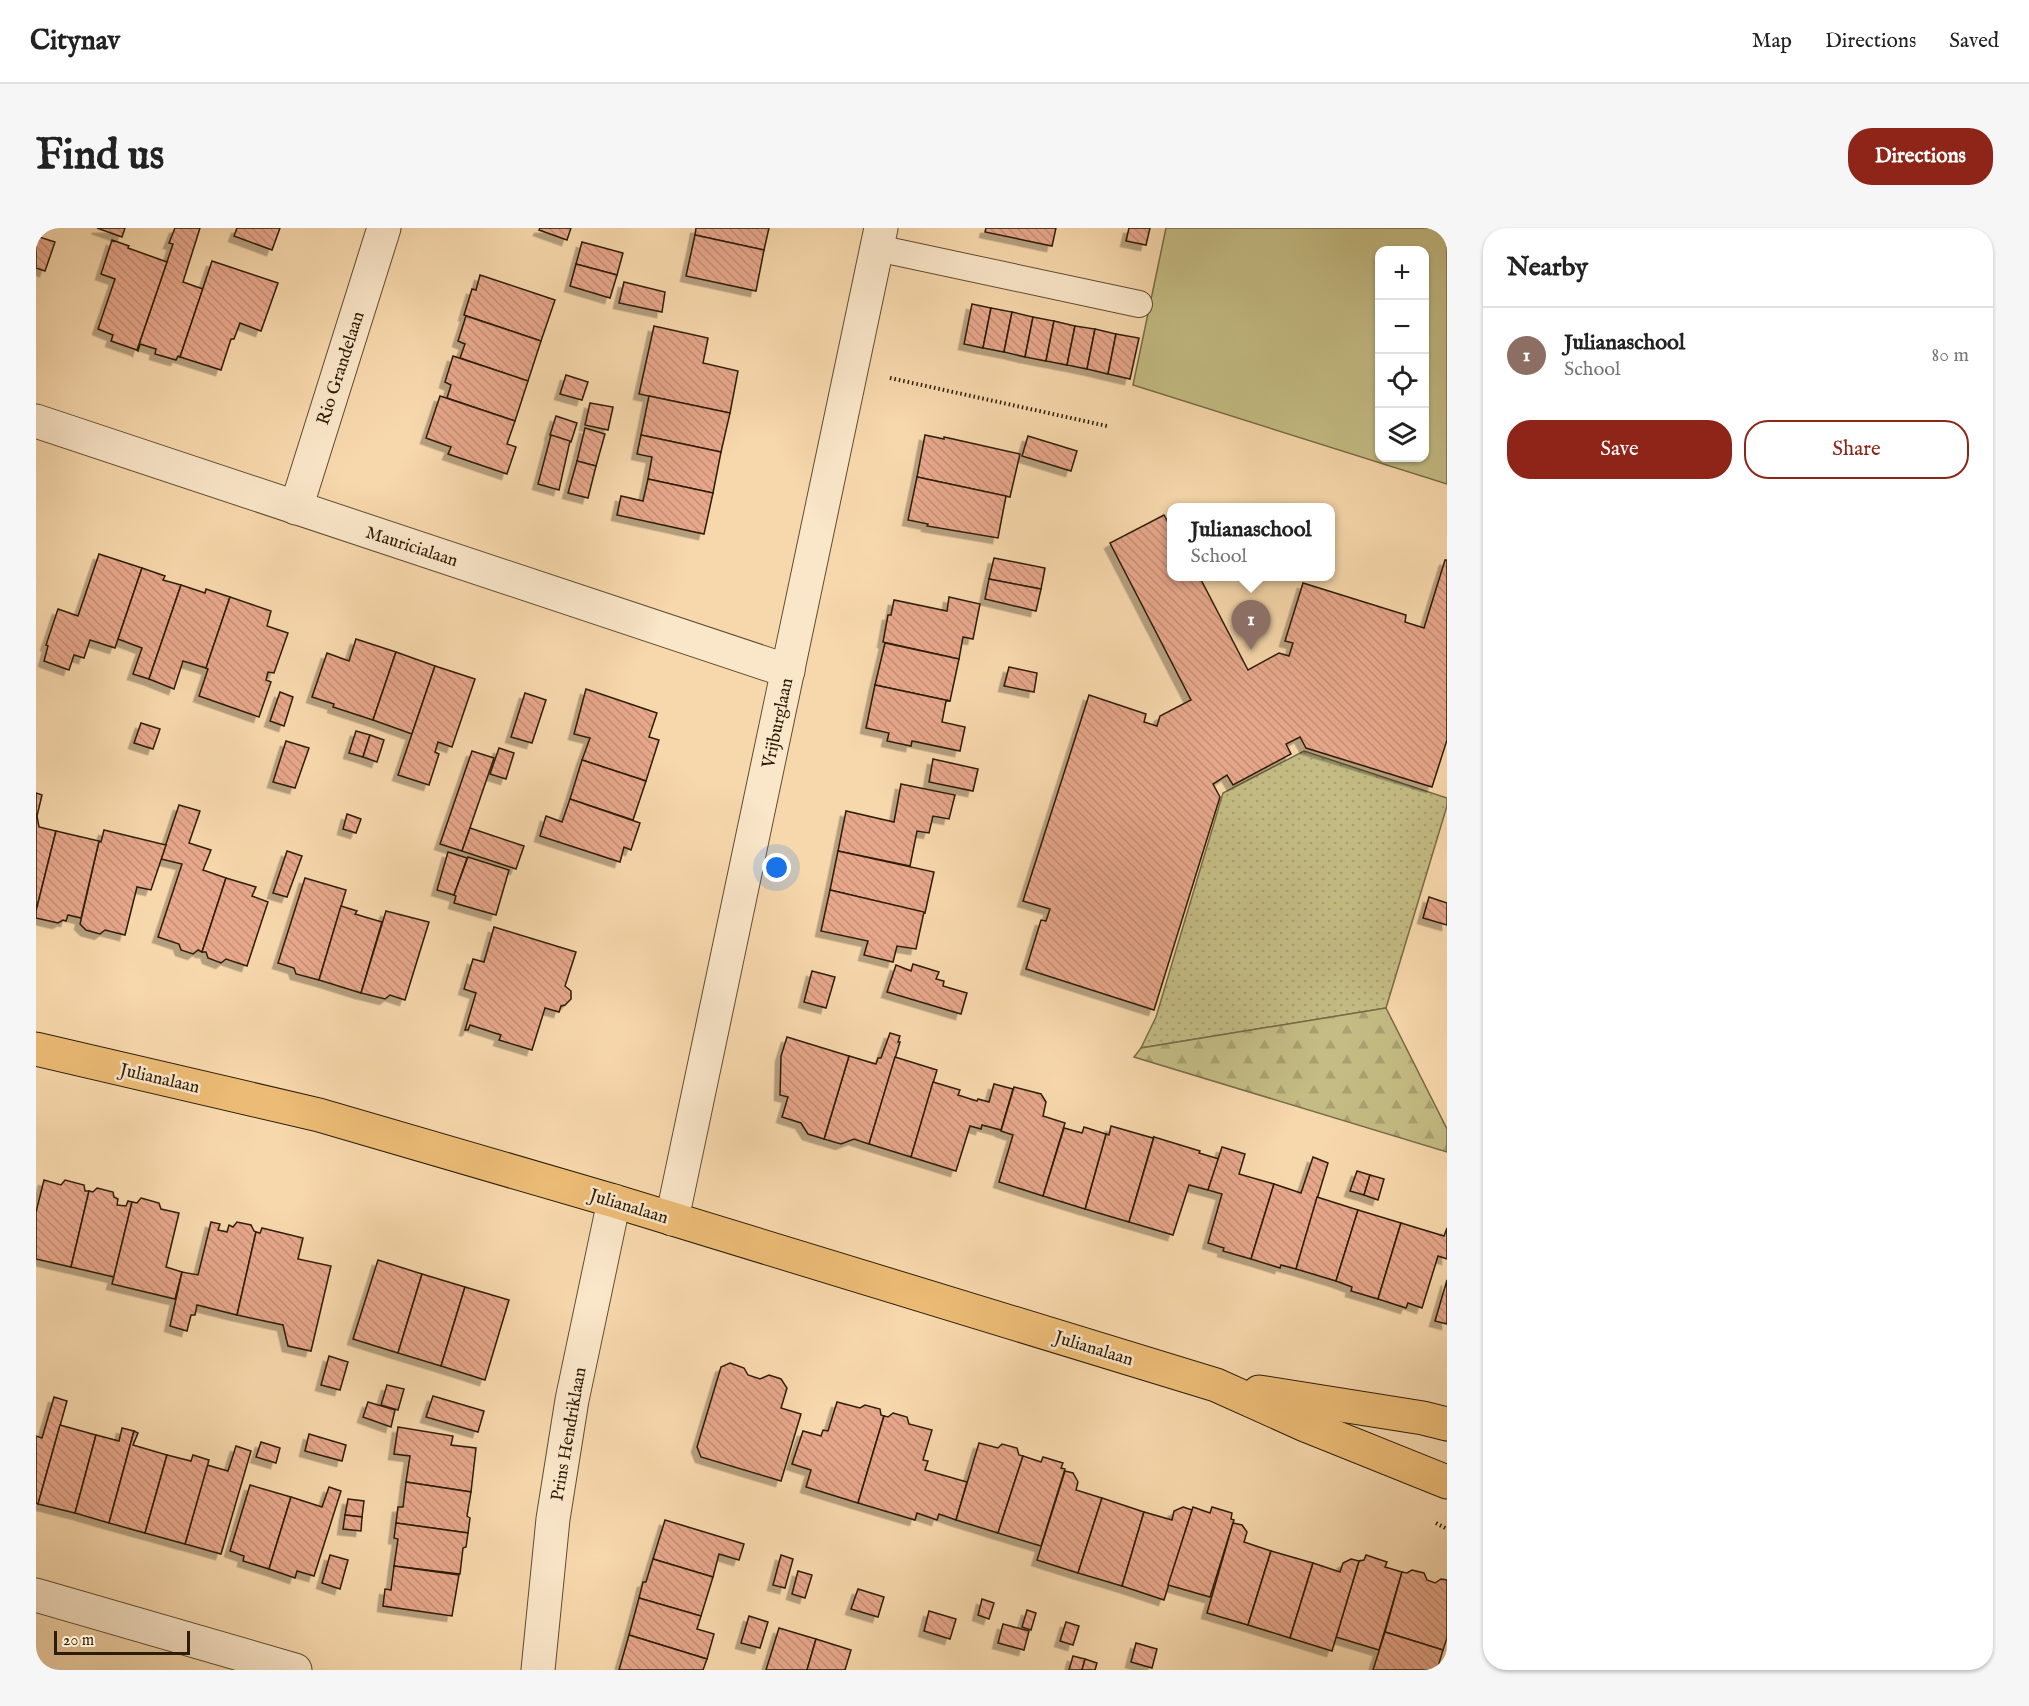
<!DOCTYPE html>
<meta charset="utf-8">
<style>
:root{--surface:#fff;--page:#f6f6f6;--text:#222;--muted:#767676;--line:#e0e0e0;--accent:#8f2418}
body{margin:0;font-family:"IM FELL English",serif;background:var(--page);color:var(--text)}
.controls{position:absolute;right:18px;top:18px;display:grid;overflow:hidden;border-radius:12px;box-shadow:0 2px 4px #0004}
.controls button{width:54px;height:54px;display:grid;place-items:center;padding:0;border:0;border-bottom:2px solid var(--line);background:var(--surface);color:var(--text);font:30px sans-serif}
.scale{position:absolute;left:18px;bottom:15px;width:136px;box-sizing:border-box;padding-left:6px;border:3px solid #2d1d07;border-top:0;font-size:16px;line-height:21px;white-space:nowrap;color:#2d1d07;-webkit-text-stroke:4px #fae6c9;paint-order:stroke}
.you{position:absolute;left:741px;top:640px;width:21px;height:21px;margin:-15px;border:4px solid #fff;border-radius:50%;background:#1a73e8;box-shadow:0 0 0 9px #1a73e833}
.badge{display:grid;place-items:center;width:39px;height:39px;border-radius:50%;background:var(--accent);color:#fff;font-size:20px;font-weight:700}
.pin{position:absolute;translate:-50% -50px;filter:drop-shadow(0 2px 3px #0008)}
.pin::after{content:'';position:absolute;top:32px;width:21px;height:18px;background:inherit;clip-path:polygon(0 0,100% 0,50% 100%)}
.popup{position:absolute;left:1131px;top:275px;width:168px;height:78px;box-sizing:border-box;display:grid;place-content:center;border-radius:12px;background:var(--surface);filter:drop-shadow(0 2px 4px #0005);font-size:20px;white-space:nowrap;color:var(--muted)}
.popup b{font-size:22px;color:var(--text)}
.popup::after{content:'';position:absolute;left:50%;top:100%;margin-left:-12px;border:12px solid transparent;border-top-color:var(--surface)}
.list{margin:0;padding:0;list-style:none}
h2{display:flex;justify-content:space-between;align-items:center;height:78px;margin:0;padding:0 24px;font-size:26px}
h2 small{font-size:20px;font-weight:400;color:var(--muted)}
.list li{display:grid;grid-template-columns:39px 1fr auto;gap:18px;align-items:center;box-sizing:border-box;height:96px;padding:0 24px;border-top:2px solid var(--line)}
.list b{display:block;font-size:22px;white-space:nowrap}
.list p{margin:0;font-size:20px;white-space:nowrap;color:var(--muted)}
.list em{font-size:20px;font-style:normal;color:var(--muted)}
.actions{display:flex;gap:12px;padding:18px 24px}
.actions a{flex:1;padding:14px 0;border:2px solid var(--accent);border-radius:24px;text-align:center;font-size:21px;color:var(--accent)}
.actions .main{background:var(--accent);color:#fff}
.icon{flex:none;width:33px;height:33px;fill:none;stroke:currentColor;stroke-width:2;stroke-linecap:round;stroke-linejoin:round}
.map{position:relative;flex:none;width:1411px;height:1442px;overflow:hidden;border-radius:24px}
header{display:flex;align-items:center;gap:36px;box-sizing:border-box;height:84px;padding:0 30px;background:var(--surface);border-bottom:2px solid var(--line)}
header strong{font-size:28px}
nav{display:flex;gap:33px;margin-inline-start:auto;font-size:21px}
.intro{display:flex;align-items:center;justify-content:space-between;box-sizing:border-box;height:144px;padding:0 36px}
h1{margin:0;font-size:42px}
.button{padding:15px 27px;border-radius:24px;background:var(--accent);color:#fff;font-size:21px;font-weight:700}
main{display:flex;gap:36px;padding:0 36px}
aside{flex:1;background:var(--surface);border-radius:24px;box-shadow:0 2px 4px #0004}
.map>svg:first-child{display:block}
</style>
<header>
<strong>Citynav</strong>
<nav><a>Map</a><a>Directions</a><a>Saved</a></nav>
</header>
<div class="intro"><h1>Find us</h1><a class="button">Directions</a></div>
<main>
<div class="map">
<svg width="1411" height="1442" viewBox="0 0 1411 1442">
<defs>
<pattern id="grass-dots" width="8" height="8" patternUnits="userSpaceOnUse" patternTransform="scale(1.5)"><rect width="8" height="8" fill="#c4bc84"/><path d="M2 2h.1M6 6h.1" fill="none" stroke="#a9a170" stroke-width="1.8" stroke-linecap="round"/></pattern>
<pattern id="forest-firs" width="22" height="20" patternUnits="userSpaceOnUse" patternTransform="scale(1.5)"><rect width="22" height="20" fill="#c4bc84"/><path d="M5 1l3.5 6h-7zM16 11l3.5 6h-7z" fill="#a9a170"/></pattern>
<pattern id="building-back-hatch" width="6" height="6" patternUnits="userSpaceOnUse" patternTransform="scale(1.5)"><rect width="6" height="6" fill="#e7a78b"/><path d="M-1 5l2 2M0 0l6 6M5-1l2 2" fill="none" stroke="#c68f76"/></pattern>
<filter id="shadow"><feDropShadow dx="-5.5" dy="5.5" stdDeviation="0" flood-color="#0004"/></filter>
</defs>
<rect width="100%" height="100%" fill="#f7d8ac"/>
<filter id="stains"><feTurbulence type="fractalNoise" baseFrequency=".00333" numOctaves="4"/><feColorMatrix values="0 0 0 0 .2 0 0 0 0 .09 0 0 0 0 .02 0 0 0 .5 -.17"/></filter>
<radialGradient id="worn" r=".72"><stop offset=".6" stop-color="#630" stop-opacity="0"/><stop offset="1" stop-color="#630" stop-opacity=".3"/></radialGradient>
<polygon fill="url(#grass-dots)" stroke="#786c46" stroke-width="1.5" points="1268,523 1411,570 1411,578 1350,780 1105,820 1120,789 1187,565"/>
<polygon fill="url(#forest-firs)" stroke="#786c46" stroke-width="1.5" points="1350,780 1411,901 1411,924 1098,829 1105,820"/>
<path fill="#c4bc84" stroke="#786c46" stroke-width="1.5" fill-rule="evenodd" d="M1130,0H1411V256L1097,157ZM1344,22H1388V230H1344Z"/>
<g fill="url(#building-back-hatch)" stroke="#2d1d07" stroke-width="1.5" filter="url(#shadow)">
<polygon points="61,0 89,0 86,9"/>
<polygon points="139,0 164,0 147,54 167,61 144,129 142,128 140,132 119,126 120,121 104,116 102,123 101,122 137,16 133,15"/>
<polygon points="201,0 244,0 236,22 198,8"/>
<polygon points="504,0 535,0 531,12 503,2"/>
<polygon points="660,0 733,0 728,22 659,7"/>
<polygon points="950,0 1020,0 1016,18 949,4"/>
<polygon points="1093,0 1114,0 1110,17 1090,13"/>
<polygon points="659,7 728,22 720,63 650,48"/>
<polygon points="0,8 19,14 9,43 0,40"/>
<polygon points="76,12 93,18 92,20 131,34 101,122 75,113 77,107 62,101 79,51 65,46"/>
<polygon points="546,14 587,25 581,47 540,36"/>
<polygon points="176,33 242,55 225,103 204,95 198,111 195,111 185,142 144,129"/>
<polygon points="540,36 581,47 574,70 534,58"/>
<polygon points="444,47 519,72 505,113 428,87 436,61 440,62"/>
<polygon points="588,54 629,64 626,84 583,75"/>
<polygon points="936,76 955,80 947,120 928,116"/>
<polygon points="955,80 976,84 968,124 947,120"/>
<polygon points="976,84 997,89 989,129 968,124"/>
<polygon points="430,88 505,113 492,153 424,130 429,116 422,113"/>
<polygon points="997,89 1018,93 1010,133 989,129"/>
<polygon points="1018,93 1039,98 1031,137 1010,133"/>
<polygon points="618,98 672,110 667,135 702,143 694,185 603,166"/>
<polygon points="1039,98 1059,101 1051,141 1031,137"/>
<polygon points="1059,101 1080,106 1072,146 1051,141"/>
<polygon points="1080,106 1103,110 1094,151 1072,146"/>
<polygon points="417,128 492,153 479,193 411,170 415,157 409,154"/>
<polygon points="530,147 552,154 546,172 524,166"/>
<polygon points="404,168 479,193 471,216 480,219 471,246 412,226 415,219 390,210"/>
<polygon points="613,168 694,185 685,224 605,207"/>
<polygon points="554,175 577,179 572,202 549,197"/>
<polygon points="520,188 541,195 535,214 514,207"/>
<polygon points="549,200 569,206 560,238 541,233"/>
<polygon points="515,207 534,213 523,262 502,256"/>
<polygon points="605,207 685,224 677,265 612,251 616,229 601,226"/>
<polygon points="889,207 908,211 908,209 984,226 974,269 881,249"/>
<polygon points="992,208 1041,223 1035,243 986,228"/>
<polygon points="541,233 560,238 552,270 532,265"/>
<polygon points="881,249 970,268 962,310 891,298 892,296 872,292"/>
<polygon points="612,251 677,265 668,306 581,287 585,268 607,273"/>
<polygon points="1128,287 1136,301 1136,348 1163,348 1212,442 1243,425 1253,428 1257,415 1249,413 1267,355 1370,387 1369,394 1388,400 1409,332 1411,332 1411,512 1396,559 1270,520 1264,509 1250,516 1255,526 1197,557 1191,547 1177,556 1184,569 1118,782 990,741 1005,692 1010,693 1014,681 987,673 1053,467 1110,486 1108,494 1121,498 1124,488 1155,472 1074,315"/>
<polygon points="63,326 106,340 79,420 54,412 48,430 38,427 33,442 8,433 12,418 10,417 22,381 42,388"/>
<polygon points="958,330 1009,340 1005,361 953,351"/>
<polygon points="106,340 129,348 127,352 145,357 113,451 97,446 106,420 82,411"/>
<polygon points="953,351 1005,361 1000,383 949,371"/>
<polygon points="145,357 169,365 170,361 194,369 170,440 147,433 138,461 113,451"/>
<polygon points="194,369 235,383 231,398 252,405 238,445 232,444 230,452 235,454 223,489 163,468 172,441 170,440"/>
<polygon points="913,369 944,376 937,411 927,409 923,431 847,414 852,387 855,387 858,372 911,383"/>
<polygon points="320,411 360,424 337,492 297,479 298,476 276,469 291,425 313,433"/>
<polygon points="849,415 923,431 914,473 839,457"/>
<polygon points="360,424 399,438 376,506 337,492"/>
<polygon points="399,438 439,451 416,519 402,514 399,524 403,526 393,557 362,547"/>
<polygon points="973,439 1001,445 998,464 968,458"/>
<polygon points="839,457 914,473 910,473 906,494 929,499 924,523 876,513 875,518 851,513 853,505 830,500"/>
<polygon points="550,461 621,485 613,509 623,512 610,553 546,532 554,510 538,506"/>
<polygon points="244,464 257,469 248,498 234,493"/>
<polygon points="489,465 510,472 496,515 475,509"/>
<polygon points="105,495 124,501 117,521 98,515"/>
<polygon points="320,503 334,507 327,529 313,525"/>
<polygon points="334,507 348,512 341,534 327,529"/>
<polygon points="250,513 273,520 259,560 237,554"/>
<polygon points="463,520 478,525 470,551 454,546"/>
<polygon points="436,523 458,530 426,623 404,616"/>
<polygon points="897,531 942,541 937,563 893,554"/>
<polygon points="546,532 610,553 597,592 534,571"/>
<polygon points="865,556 919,567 913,591 897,588 893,605 881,603 874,638 802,623 810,583 858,594"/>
<polygon points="0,565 6,567 1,588 3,599 20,603 0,683"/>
<polygon points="534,571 604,595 595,622 588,619 584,634 504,608 510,588 526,594"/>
<polygon points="143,577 164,583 153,615 175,622 167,642 190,650 166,724 162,722 157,726 145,722 143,716 122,709 146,636 125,631"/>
<polygon points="311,586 325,591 320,605 307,601"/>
<polygon points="434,600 488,618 480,641 426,623"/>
<polygon points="68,602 130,617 115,662 101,659 89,707 69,702 64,706 50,702 44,696 63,613 65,614"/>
<polygon points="20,603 63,613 45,690 32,687 30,693 27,692 22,695 0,690 0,683"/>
<polygon points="251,623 266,628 251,669 237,665"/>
<polygon points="802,623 898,644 889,685 794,662"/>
<polygon points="412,624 431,630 418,667 401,662"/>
<polygon points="432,629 473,642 460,687 418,675 420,668 418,667"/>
<polygon points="190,650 220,659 216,668 232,674 211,738 190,731 185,735 172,730 170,724 166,724"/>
<polygon points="269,650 310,662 283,752 260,746 258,740 242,735"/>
<polygon points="794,662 888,684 880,721 861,718 857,734 828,727 832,713 785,703"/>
<polygon points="1393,669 1411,675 1411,697 1387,690"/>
<polygon points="305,678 321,683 319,686 346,694 325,765 283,752"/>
<polygon points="350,683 393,694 369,772 354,767 349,771 325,765"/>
<polygon points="458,699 540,724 529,758 535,763 535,771 529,777 525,778 523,784 509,780 496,822 463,812 465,807 434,797 432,802 429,802 440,765 428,761 437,731 448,734"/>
<polygon points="877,736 903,744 900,751 908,753 907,758 931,765 925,786 851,764 860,737 875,743"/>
<polygon points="776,743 799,749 790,780 768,774"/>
<polygon points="854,805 864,808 862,814 864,814 833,916 818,911 805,916 788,911 813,828 840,836 842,830 845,830"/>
<polygon points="751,809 813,828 788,911 772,906 765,895 746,889 752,869 744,867 745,828"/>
<polygon points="859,829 901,842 875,929 833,916"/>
<polygon points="897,854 924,862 922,867 941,873 942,871 953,874 958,856 977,861 965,902 946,897 945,901 934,898 920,943 875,929"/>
<polygon points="978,859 1005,866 1010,874 1007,888 1029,895 1007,968 963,954 977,907 965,903"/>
<polygon points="1075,898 1117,910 1118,908 1093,994 1049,981 1070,906 1073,907"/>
<polygon points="1048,899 1070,906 1049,981 1007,968 1028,900 1046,905"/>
<polygon points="1118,909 1164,923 1163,925 1183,931 1172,962 1153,957 1137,1007 1093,994"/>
<polygon points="1186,919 1209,926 1203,946 1238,956 1215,1031 1187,1023 1188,1020 1172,1015 1186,966 1172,962"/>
<polygon points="1277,929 1292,935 1260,1041 1245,1037 1244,1040 1215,1031 1238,956 1265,965"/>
<polygon points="1321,943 1334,947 1328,967 1314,963"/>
<polygon points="1334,947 1348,951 1342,972 1328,967"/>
<polygon points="8,952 25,957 29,952 48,957 49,963 53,963 35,1039 0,1031 0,984"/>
<polygon points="61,960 77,964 78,969 82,971 81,977 90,978 92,973 96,974 78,1049 35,1039 53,963 57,964"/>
<polygon points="1281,969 1322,982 1300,1053 1260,1041"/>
<polygon points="105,970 123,975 125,981 143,985 130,1039 146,1044 139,1071 76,1056 96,974 101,975"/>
<polygon points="1322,982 1365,995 1342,1071 1315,1063 1316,1059 1300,1053"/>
<polygon points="175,994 184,996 182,1002 191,1004 193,997 197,999 201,994 215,997 218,1003 220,1004 201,1087 161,1077 159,1087 155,1087 151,1103 134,1098 146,1044 162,1047"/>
<polygon points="1365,995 1408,1008 1411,1000 1411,1031 1402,1028 1386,1080 1372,1075 1370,1080 1342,1071"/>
<polygon points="226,1000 267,1010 262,1031 295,1038 275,1123 252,1118 247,1097 201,1087 220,1004 224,1005"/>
<polygon points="342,1032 386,1046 362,1125 317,1111"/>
<polygon points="386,1046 429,1059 405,1138 362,1125"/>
<polygon points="1411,1052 1411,1096 1399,1093"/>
<polygon points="429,1059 473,1072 449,1152 405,1138"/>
<polygon points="293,1128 312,1134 304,1162 285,1157"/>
<polygon points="694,1135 708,1140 712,1147 724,1151 733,1147 745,1151 751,1160 745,1180 765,1186 745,1253 665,1229 661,1219 685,1139"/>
<polygon points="351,1157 368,1161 362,1182 345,1177"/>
<polygon points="397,1168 448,1183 442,1204 390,1189"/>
<polygon points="18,1169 31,1173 2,1276 0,1275 0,1208 6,1210"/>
<polygon points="332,1174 359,1182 355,1199 327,1189"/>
<polygon points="801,1174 824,1180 829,1177 844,1181 845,1187 848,1188 822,1275 770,1259 775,1242 756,1236 767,1203 785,1208 787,1202 792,1203"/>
<polygon points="857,1185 871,1189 873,1196 896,1202 887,1232 892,1233 889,1242 931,1254 920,1292 903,1286 901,1292 881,1285 879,1292 822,1275 848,1188 852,1189"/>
<polygon points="24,1197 60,1207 39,1285 2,1276"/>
<polygon points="362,1199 417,1208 415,1217 440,1220 435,1264 370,1254 374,1228 358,1226"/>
<polygon points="86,1200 98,1203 73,1295 39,1285 60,1207 83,1213"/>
<polygon points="98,1203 102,1205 97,1217 131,1227 109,1305 73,1295"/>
<polygon points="273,1206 310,1217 306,1233 269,1223"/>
<polygon points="225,1214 244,1220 240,1235 220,1229"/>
<polygon points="943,1215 962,1220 966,1216 981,1220 983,1227 987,1228 962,1305 920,1292"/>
<polygon points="200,1218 215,1223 185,1326 149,1316 171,1237 192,1243"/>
<polygon points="131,1227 155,1233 157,1227 173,1232 149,1316 109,1305"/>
<polygon points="987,1228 1005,1234 1007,1229 1027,1235 1025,1240 1029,1241 1005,1318 962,1305"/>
<polygon points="1029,1243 1037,1245 1042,1254 1040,1262 1066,1270 1042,1345 1001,1332"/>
<polygon points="370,1254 435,1264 431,1288 434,1290 432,1305 360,1295 362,1279 367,1279"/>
<polygon points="214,1257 255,1269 233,1341 207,1333 208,1328 194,1323"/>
<polygon points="293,1259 305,1263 278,1348 261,1343 259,1350 233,1341 255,1269 286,1279"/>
<polygon points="1066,1270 1108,1284 1086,1358 1042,1345"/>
<polygon points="312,1271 328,1273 326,1289 309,1287"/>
<polygon points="1147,1279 1156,1282 1128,1372 1086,1358 1108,1284 1136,1292 1138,1283"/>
<polygon points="1157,1279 1174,1285 1176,1279 1196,1285 1195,1291 1198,1292 1174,1369 1132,1357"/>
<polygon points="309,1287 326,1289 325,1303 307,1301"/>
<polygon points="629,1292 708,1316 703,1332 683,1326 677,1349 617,1331"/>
<polygon points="360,1295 432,1305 430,1319 427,1320 424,1346 358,1338 362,1311 358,1310"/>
<polygon points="1197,1295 1206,1297 1211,1304 1208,1314 1235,1323 1212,1397 1171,1385"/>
<polygon points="1235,1323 1277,1335 1254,1410 1212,1397"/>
<polygon points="294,1327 312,1332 304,1361 286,1355"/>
<polygon points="745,1327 757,1331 749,1360 737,1357"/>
<polygon points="1330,1327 1351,1334 1349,1339 1366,1344 1343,1422 1300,1409 1323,1333 1328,1332"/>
<polygon points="617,1331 677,1349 665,1388 603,1370 607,1354 610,1354"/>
<polygon points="1315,1331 1323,1333 1296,1423 1254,1410 1277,1335 1304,1344 1307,1335"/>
<polygon points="358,1338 423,1347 416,1388 347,1378 349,1361 355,1362"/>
<polygon points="1376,1342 1388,1345 1391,1352 1399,1355 1405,1351 1411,1352 1411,1410 1407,1422 1349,1404 1366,1344 1371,1345"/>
<polygon points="762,1343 776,1347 769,1370 756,1366"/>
<polygon points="822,1361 848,1369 842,1389 815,1381"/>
<polygon points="603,1370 665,1388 661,1401 678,1406 671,1431 593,1407"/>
<polygon points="946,1371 958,1375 953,1391 942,1387"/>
<polygon points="991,1382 1000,1385 995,1402 986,1399"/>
<polygon points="893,1383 920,1391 914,1411 888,1403"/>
<polygon points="713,1388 732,1394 724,1420 705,1415"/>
<polygon points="1030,1394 1043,1398 1037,1417 1024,1413"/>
<polygon points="967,1396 993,1403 988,1422 962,1415"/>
<polygon points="743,1400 780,1411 771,1442 730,1442"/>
<polygon points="1349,1404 1407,1422 1401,1442 1337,1442"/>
<polygon points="593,1407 671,1431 667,1442 583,1442"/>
<polygon points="780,1411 815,1422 809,1442 771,1442"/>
<polygon points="1100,1415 1121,1421 1116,1440 1095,1434"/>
<polygon points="1037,1428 1049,1431 1046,1442 1033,1442"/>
<polygon points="1049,1431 1061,1435 1059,1442 1046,1442"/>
</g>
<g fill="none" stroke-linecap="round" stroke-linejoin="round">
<g stroke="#604c30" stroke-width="28">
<polyline id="service" points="841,20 1103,76"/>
</g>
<g stroke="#604c30" stroke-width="35">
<g id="minor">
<polyline points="0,193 752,443"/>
<polyline points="260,280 348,0"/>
<polyline points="636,991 845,0"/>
<polyline points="0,1367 259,1442"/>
<polyline points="502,1442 517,1291 536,1172 578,973"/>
</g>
</g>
<g stroke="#2d1d07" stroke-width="35">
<g id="primary">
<polyline points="0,821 283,887 578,973 1180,1157 1269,1197 1411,1254"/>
<polyline points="1223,1164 1387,1190 1411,1196"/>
</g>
</g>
<g stroke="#2d1d07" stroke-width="4" stroke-dasharray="1.5 3" stroke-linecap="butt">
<polyline points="854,150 1071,198"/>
<polyline points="1400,1295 1411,1301"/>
</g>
<use href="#service" stroke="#fae6c9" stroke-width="26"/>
<use href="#minor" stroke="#fae6c9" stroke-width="33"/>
<use href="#primary" stroke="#ecbc76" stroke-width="33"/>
</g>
<g text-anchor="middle" stroke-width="5" stroke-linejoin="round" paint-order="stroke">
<g font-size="18" fill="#2d1d07" stroke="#fae6c9">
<text transform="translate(304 140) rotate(-72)" y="6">Rio Grandelaan</text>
<text transform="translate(376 318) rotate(18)" y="6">Mauricialaan</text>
<text transform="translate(741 495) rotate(-78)" y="6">Vrijburglaan</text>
<text transform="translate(124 850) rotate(13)" y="6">Julianalaan</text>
<text transform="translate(593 978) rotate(17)" y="6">Julianalaan</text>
<text transform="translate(1058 1120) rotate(17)" y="6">Julianalaan</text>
<text transform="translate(532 1206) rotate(-80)" y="6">Prins Hendriklaan</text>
</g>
</g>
<rect width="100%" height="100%" filter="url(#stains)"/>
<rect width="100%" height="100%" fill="url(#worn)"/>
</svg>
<div class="controls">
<button>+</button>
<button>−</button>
<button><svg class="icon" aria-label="locate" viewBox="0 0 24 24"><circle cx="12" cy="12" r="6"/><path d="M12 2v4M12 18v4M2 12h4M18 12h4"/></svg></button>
<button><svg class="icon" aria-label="layers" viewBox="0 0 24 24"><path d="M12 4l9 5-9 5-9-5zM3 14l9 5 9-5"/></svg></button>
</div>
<div class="scale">20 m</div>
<div class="you"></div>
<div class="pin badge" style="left:1215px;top:422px;background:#8d6e63">1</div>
<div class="popup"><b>Julianaschool</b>School</div>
</div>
<aside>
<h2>Nearby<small></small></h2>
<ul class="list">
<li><span class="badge" style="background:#8d6e63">1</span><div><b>Julianaschool</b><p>School</p></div><em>80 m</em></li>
</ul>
<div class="actions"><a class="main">Save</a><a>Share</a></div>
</aside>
</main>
